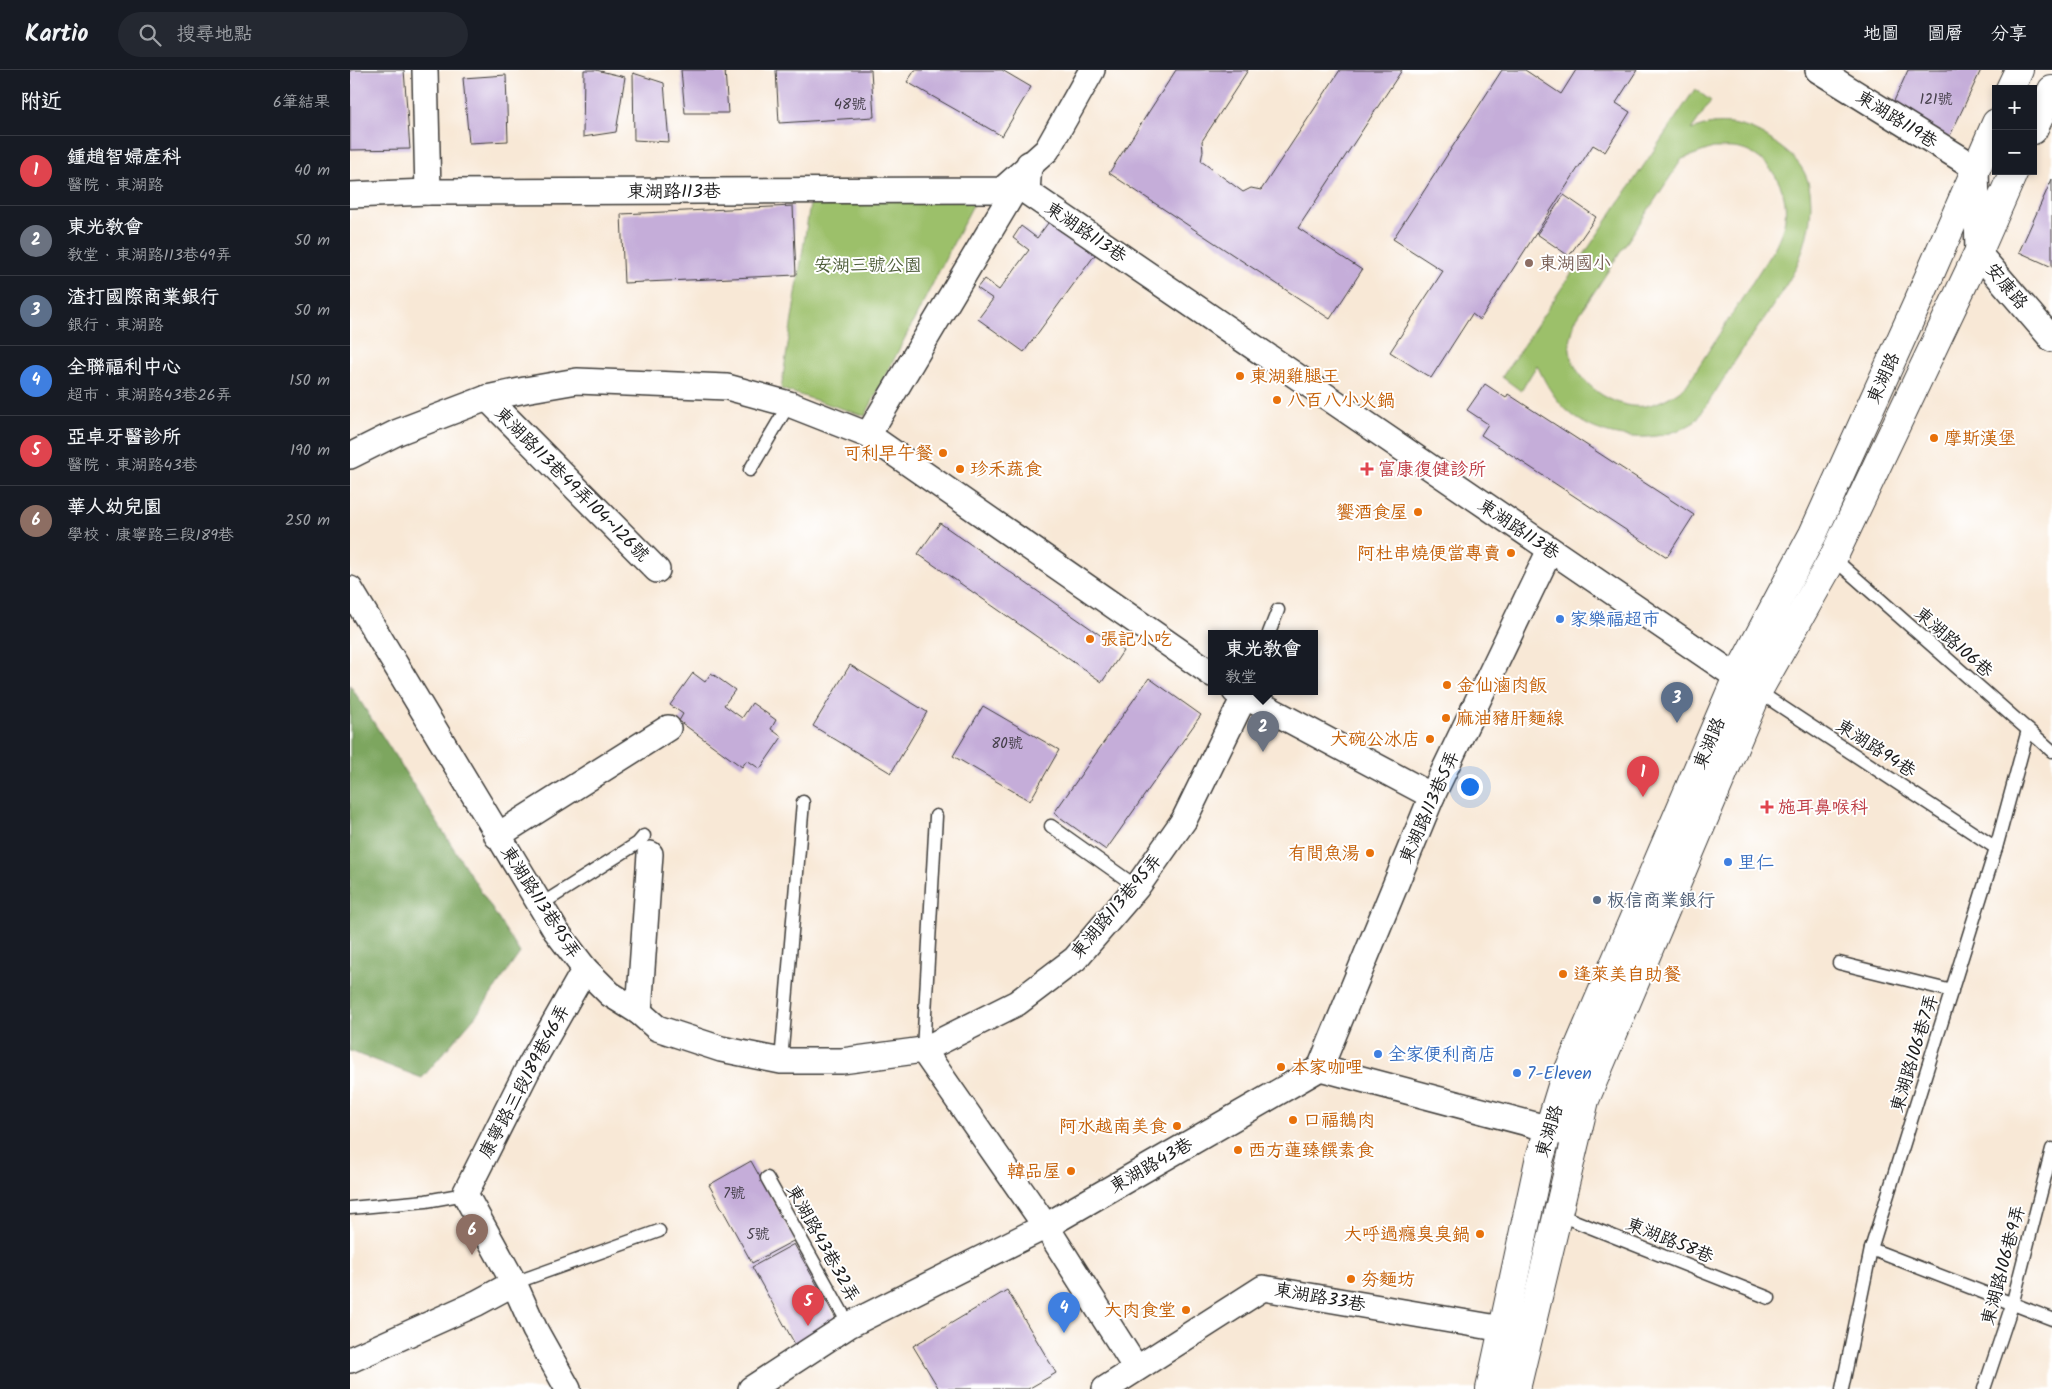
<!DOCTYPE html>
<html lang="zh-TW">
<meta charset="utf-8">
<style>
:root{--surface:#171b24;--page:#242831;--text:#f1f3f6;--muted:#9ea1a6;--line:#363941;--accent:#8c9099}
body{margin:0;font-family:Kalam,"LXGW WenKai TC",sans-serif;background:var(--page);color:var(--text)}
.controls{position:absolute;right:15px;top:15px;display:grid;overflow:hidden;border-radius:0px;box-shadow:0 2px 8px #0003}
.controls button{width:45px;height:45px;display:grid;place-items:center;padding:0;border:0;border-bottom:1px solid var(--line);background:var(--surface);color:var(--text);font:25px sans-serif}
.you{position:absolute;left:1119px;top:716px;width:18px;height:18px;margin:-12px;border:4px solid #fff;border-radius:50%;background:#1a73e8;box-shadow:0 0 0 8px #1a73e833}
.badge{display:grid;place-items:center;width:32px;height:32px;border-radius:50%;background:var(--accent);color:#fff;font-size:16px;font-weight:700}
.pin{position:absolute;translate:-50% -41px;filter:drop-shadow(0 1px 2px #0008)}
.pin::after{content:'';position:absolute;top:26px;width:18px;height:15px;background:inherit;clip-path:polygon(0 0,100% 0,50% 100%)}
.popup{position:absolute;left:858px;top:560px;width:110px;height:65px;box-sizing:border-box;display:grid;place-content:center;border-radius:0px;background:var(--surface);filter:drop-shadow(0 1px 4px #0005);font-size:16px;white-space:nowrap;color:var(--muted)}
.popup b{font-size:19px;color:var(--text)}
.popup::after{content:'';position:absolute;left:50%;top:100%;margin-left:-10px;border:10px solid transparent;border-top-color:var(--surface)}
.list{margin:0;padding:0;list-style:none}
h2{display:flex;justify-content:space-between;align-items:center;height:65px;margin:0;padding:0 20px;font-size:21px}
h2 small{font-size:16px;font-weight:400;color:var(--muted)}
.list li{display:grid;grid-template-columns:32px 1fr auto;gap:15px;align-items:center;box-sizing:border-box;height:70px;padding:0 20px;border-top:1px solid var(--line)}
.list b{display:block;font-size:19px;white-space:nowrap}
.list p{margin:0;font-size:16px;white-space:nowrap;color:var(--muted)}
.list em{font-size:16px;font-style:normal;color:var(--muted)}
.icon{flex:none;width:28px;height:28px;fill:none;stroke:currentColor;stroke-width:2;stroke-linecap:round;stroke-linejoin:round}
.map{position:relative;flex:none;width:1702px;height:1319px;overflow:hidden}
header{display:flex;align-items:center;gap:30px;box-sizing:border-box;height:70px;padding:0 25px;background:var(--surface);border-bottom:1px solid var(--line)}
header strong{font-size:24px}
nav{display:flex;gap:28px;margin-inline-start:auto;font-size:18px}
.search{width:350px;height:45px;background:var(--page);display:flex;align-items:center;gap:12px;box-sizing:border-box;padding:0 18px;border-radius:28px;color:var(--muted);font-size:19px}
main{display:flex}
aside{flex:1;background:var(--surface)}
.map>svg:first-child{display:block}
</style>
<header>
<strong>Kartio</strong>
<div class="search"><svg class="icon" aria-label="search" viewBox="0 0 24 24"><circle cx="10" cy="10" r="6"/><path d="M15 15l6 6"/></svg>搜尋地點</div>
<nav><a>地圖</a><a>圖層</a><a>分享</a></nav>
</header>
<main>
<aside>
<h2>附近<small>6筆結果</small></h2>
<ul class="list">
<li><span class="badge" style="background:#e0444e">1</span><div><b>鍾趙智婦產科</b><p>醫院 · 東湖路</p></div><em>40 m</em></li>
<li><span class="badge" style="background:#6b7280">2</span><div><b>東光教會</b><p>教堂 · 東湖路113巷49弄</p></div><em>50 m</em></li>
<li><span class="badge" style="background:#5c6f8a">3</span><div><b>渣打國際商業銀行</b><p>銀行 · 東湖路</p></div><em>50 m</em></li>
<li><span class="badge" style="background:#3f7fe0">4</span><div><b>全聯福利中心</b><p>超市 · 東湖路43巷26弄</p></div><em>150 m</em></li>
<li><span class="badge" style="background:#e0444e">5</span><div><b>亞卓牙醫診所</b><p>醫院 · 東湖路43巷</p></div><em>190 m</em></li>
<li><span class="badge" style="background:#8d6e63">6</span><div><b>華人幼兒園</b><p>學校 · 康寧路三段189巷</p></div><em>250 m</em></li>
</ul>
</aside>
<div class="map">
<svg width="1702" height="1319" viewBox="0 0 1702 1319">
<rect width="100%" height="100%" fill="#fff"/>
<filter id="ink" filterUnits="userSpaceOnUse"><feTurbulence type="fractalNoise" baseFrequency=".02" numOctaves="2"/><feDisplacementMap in="SourceGraphic" scale="10" xChannelSelector="R" yChannelSelector="G"/><feConvolveMatrix kernelMatrix="1 2 1 2 8 2 1 2 1" color-interpolation-filters="sRGB"/></filter>
<filter id="wash" filterUnits="userSpaceOnUse"><feTurbulence type="fractalNoise" baseFrequency=".0096" numOctaves="4" result="noise"/><feDisplacementMap in="SourceGraphic" scale="20" xChannelSelector="R" yChannelSelector="G"/><feGaussianBlur stdDeviation="1.12" result="paint"/><feColorMatrix in="noise" values="0 0 0 0 0 0 0 0 0 0 0 0 0 0 0 0 0 1.4 0 .05"/><feComposite in="paint" operator="in"/></filter>
<g filter="url(#wash)">
<rect width="100%" height="100%" fill="#f8e8d6"/>
<g fill="#9cc06a" stroke="#5c6e43" fill-rule="evenodd">
<path d="M1345,19L1361,31L1341,60C1348,58 1356,55 1363,54C1388,51 1411,61 1429,76C1437,82 1446,89 1451,97C1471,125 1457,178 1442,205C1425,235 1404,262 1385,291C1378,301 1350,348 1343,353C1307,375 1254,371 1221,344C1206,332 1195,313 1187,295L1171,321L1152,307ZM1363,78C1372,78 1381,77 1390,79C1419,86 1439,119 1435,148C1434,158 1429,168 1425,177L1336,316C1324,325 1311,333 1295,336C1264,340 1225,313 1220,281C1219,272 1223,260 1225,251L1332,89Z"/>
<polygon points="627,127 515,346 431,319 461,128"/>
</g>
<polygon fill="#7da65e" stroke="#4c613d" points="0,615 170,883 128,943 72,1008 0,981"/>
<g id="blocks">
<g fill="#c5add9">
<polygon points="0,0 54,0 60,79 0,80"/>
<polygon points="234,0 246,0 275,7 266,62 233,67"/>
<polygon points="331,0 375,0 378,43 335,43"/>
<polygon points="426,0 521,0 524,47 429,53"/>
<polygon points="565,0 652,0 681,17 652,66 557,12"/>
<polygon points="826,0 898,0 852,71 853,81 851,91 893,122 901,118 911,120 990,0 1052,0 948,158 1012,200 980,249 759,103"/>
<polygon points="1152,0 1175,0 1211,24 1226,0 1287,0 1266,33 1280,42 1255,82 1243,75 1130,250 1122,244 1081,308 1040,282 1093,201 1043,169"/>
<polygon points="1558,0 1631,0 1599,68 1540,40"/>
<polygon points="283,3 314,13 319,72 284,70"/>
<polygon points="156,5 158,71 119,73 113,8"/>
<polygon points="1702,109 1702,197 1669,182"/>
<polygon points="1214,125 1246,147 1219,186 1187,164"/>
<polygon points="443,136 446,205 274,213 271,144"/>
<polygon points="701,149 747,182 674,282 628,249 643,229 627,218 634,209 649,220 679,180 663,168 671,156 687,168"/>
<polygon points="1135,314 1156,328 1158,324 1344,445 1317,487 1131,365 1138,354 1117,340"/>
<polygon points="590,453 773,581 752,612 568,484"/>
<polygon points="500,595 577,642 541,703 463,656"/>
<polygon points="343,603 355,612 361,603 385,620 374,635 392,648 402,633 426,650 421,659 432,667 410,699 397,690 392,697 329,651 333,644 320,635"/>
<polygon points="799,608 851,645 756,780 704,743"/>
<polygon points="633,636 709,680 680,731 603,686"/>
<polygon points="401,1091 445,1170 402,1193 359,1115"/>
<polygon points="444,1174 488,1252 446,1276 402,1197"/>
<polygon points="657,1220 706,1303 678,1319 589,1319 563,1276"/>
</g>
</g>
</g>
<g filter="url(#ink)">
<use href="#blocks" fill-opacity="0" stroke="#3d3b38" stroke-width="1"/>
<g fill="none" stroke-linecap="round" stroke-linejoin="round">
<g stroke="#3d3b38" stroke-width="15">
<g id="service">
<polyline points="400,400 439,334"/>
<polyline points="1483,488 1702,681"/>
<polyline points="919,563 928,540"/>
<polyline points="1406,620 1646,778"/>
<polyline points="701,756 787,817"/>
<polyline points="190,835 288,773 294,766"/>
<polyline points="1489,893 1602,921"/>
<polyline points="573,980 586,746"/>
<polyline points="431,991 453,732"/>
<polyline points="417,1108 499,1255"/>
<polyline points="0,1138 76,1131 115,1124"/>
<polyline points="1207,1144 1419,1228"/>
<polyline points="1521,1179 1702,1249"/>
<polyline points="164,1213 309,1161"/>
<polyline points="1492,1319 1521,1179 1646,778 1678,660"/>
<polyline points="1634,1319 1662,1235 1702,1079"/>
</g>
</g>
<g stroke="#3d3b38" stroke-width="28">
<g id="minor">
<polyline points="75,0 78,122"/>
<polyline points="1468,0 1626,98 1628,183 1702,269"/>
<polyline points="679,94 677,122 1387,607"/>
<polyline points="0,125 78,122 652,120 697,80 742,0"/>
<polyline points="137,328 307,500"/>
<polyline points="518,365 862,604"/>
<polyline points="0,386 48,362 137,328 175,320 227,311 377,317 439,334 518,365 677,99"/>
<polyline points="0,519 206,861 235,899 260,924 289,942 307,958 371,979 431,991 492,991 573,980 667,933 725,889 787,817 834,750 894,627"/>
<polyline points="885,621 1082,726"/>
<polyline points="147,766 318,658"/>
<polyline points="289,942 300,784"/>
<polyline points="573,980 697,1158 786,1298"/>
<polyline points="970,998 1082,726 1200,480"/>
<polyline points="0,1290 127,1233 164,1213"/>
<polyline points="218,1319 185,1260 164,1213 115,1124 177,1001 235,899"/>
<polyline points="401,1319 499,1255 696,1156 970,998 1219,1064"/>
<polyline points="755,1319 913,1218 1153,1259"/>
</g>
</g>
<g stroke="#3d3b38" stroke-width="30">
<g id="tertiary">
<polyline points="1660,19 1669,0"/>
<polyline points="1683,60 1702,20"/>
<polyline points="1140,1319 1189,1091 1212,1016 1387,607 1463,464 1567,234 1646,53"/>
<polyline points="1166,1319 1235,1030 1408,621 1483,488 1628,183 1664,101"/>
</g>
</g>
<use href="#service" stroke="#fff" stroke-width="12"/>
<use href="#minor" stroke="#fff" stroke-width="25"/>
<use href="#tertiary" stroke="#fff" stroke-width="28"/>
</g>
</g>
<circle fill="#8d6e63" stroke="#fff" stroke-width="2" cx="1179" cy="193" r="5"/>
<g fill="#e8710a" stroke="#fff" stroke-width="2">
<circle cx="890" cy="306" r="5"/>
<circle cx="927" cy="330" r="5"/>
<circle cx="1584" cy="368" r="5"/>
<circle cx="593" cy="383" r="5"/>
<circle cx="610" cy="399" r="5"/>
<circle cx="1068" cy="442" r="5"/>
<circle cx="1161" cy="483" r="5"/>
<circle cx="740" cy="569" r="5"/>
<circle cx="1097" cy="615" r="5"/>
<circle cx="1096" cy="648" r="5"/>
<circle cx="1080" cy="669" r="5"/>
<circle cx="1020" cy="783" r="5"/>
<circle cx="1213" cy="904" r="5"/>
<circle cx="931" cy="997" r="5"/>
<circle cx="943" cy="1050" r="5"/>
<circle cx="827" cy="1056" r="5"/>
<circle cx="888" cy="1080" r="5"/>
<circle cx="721" cy="1101" r="5"/>
<circle cx="1130" cy="1164" r="5"/>
<circle cx="1001" cy="1209" r="5"/>
<circle cx="836" cy="1240" r="5"/>
</g>
<g fill="#e0444e" stroke="#fff" stroke-width="2">
<path d="M1014.5 391.5h5v5h5v5h-5v5h-5v-5h-5v-5h5z"/>
<path d="M1414.5 729.5h5v5h5v5h-5v5h-5v-5h-5v-5h5z"/>
</g>
<g fill="#3f7fe0" stroke="#fff" stroke-width="2">
<circle cx="1210" cy="549" r="5"/>
<circle cx="1378" cy="792" r="5"/>
<circle cx="1028" cy="984" r="5"/>
<circle cx="1167" cy="1003" r="5"/>
</g>
<circle fill="#5c6f8a" stroke="#fff" stroke-width="2" cx="1247" cy="830" r="5"/>
<g text-anchor="middle" stroke-width="4" stroke-linejoin="round" paint-order="stroke">
<g font-size="15" fill="#46404b">
<text x="1586" y="34">121號</text>
<text x="500" y="39">48號</text>
<text x="657" y="678">80號</text>
<text x="384" y="1128">7號</text>
<text x="408" y="1169">5號</text>
</g>
<g font-size="18" fill="#1c1c1c" stroke="#fff">
<text transform="translate(1547 49) rotate(32)" y="6">東湖路119巷</text>
<text x="324" y="127">東湖路113巷</text>
<text transform="translate(736 162) rotate(34)" y="6">東湖路113巷</text>
<text transform="translate(1657 216) rotate(50)" y="6">安康路</text>
<text transform="translate(1533 308) rotate(-66)" y="6">東湖路</text>
<text transform="translate(222 414) rotate(45)" y="6">東湖路113巷49弄104~126號</text>
<text transform="translate(1169 459) rotate(34)" y="6">東湖路113巷</text>
<text transform="translate(1604 572) rotate(41)" y="6">東湖路106巷</text>
<text transform="translate(1359 673) rotate(-67)" y="6">東湖路</text>
<text transform="translate(1526 678) rotate(33)" y="6">東湖路94巷</text>
<text transform="translate(1079 737) rotate(-66)" y="6">東湖路113巷5弄</text>
<text transform="translate(191 832) rotate(57)" y="6">東湖路113巷95弄</text>
<text transform="translate(766 836) rotate(-50)" y="6">東湖路113巷95弄</text>
<text transform="translate(1564 983) rotate(-73)" y="6">東湖路106巷7弄</text>
<text transform="translate(174 1011) rotate(-62)" y="6">康寧路三段189巷46弄</text>
<text transform="translate(1199 1061) rotate(-73)" y="6">東湖路</text>
<text transform="translate(801 1095) rotate(-30)" y="6">東湖路43巷</text>
<text transform="translate(1320 1170) rotate(22)" y="6">東湖路58巷</text>
<text transform="translate(473 1173) rotate(61)" y="6">東湖路43巷32弄</text>
<text transform="translate(1653 1195) rotate(-75)" y="6">東湖路106巷9弄</text>
<text transform="translate(970 1227) rotate(10)" y="6">東湖路33巷</text>
</g>
<g font-size="18" fill="#785e54" stroke="#fff" text-anchor="start">
<text x="1189" y="199">東湖國小</text>
</g>
<g font-size="18" fill="#4f5e3b" stroke="#fff">
<text x="518" y="201">安湖三號公園</text>
</g>
<g font-size="18" fill="#c56008" stroke="#fff" text-anchor="start">
<text x="900" y="312">東湖雞腿王</text>
<text x="937" y="336">八百八小火鍋</text>
<text x="1594" y="374">摩斯漢堡</text>
<text x="583" y="389" text-anchor="end">可利早午餐</text>
<text x="620" y="405">珍禾蔬食</text>
<text x="1058" y="448" text-anchor="end">饗酒食屋</text>
<text x="1151" y="489" text-anchor="end">阿杜串燒便當專賣</text>
<text x="750" y="575">張記小吃</text>
<text x="1107" y="621">金仙滷肉飯</text>
<text x="1106" y="654">麻油豬肝麵線</text>
<text x="1070" y="675" text-anchor="end">大碗公冰店</text>
<text x="1010" y="789" text-anchor="end">有間魚湯</text>
<text x="1223" y="910">逢萊美自助餐</text>
<text x="941" y="1003">本家咖哩</text>
<text x="953" y="1056">口福鵝肉</text>
<text x="817" y="1062" text-anchor="end">阿水越南美食</text>
<text x="898" y="1086">西方蓮臻饌素食</text>
<text x="711" y="1107" text-anchor="end">韓品屋</text>
<text x="1120" y="1170" text-anchor="end">大呼過癮臭臭鍋</text>
<text x="1011" y="1215">夯麵坊</text>
<text x="826" y="1246" text-anchor="end">大肉食堂</text>
</g>
<g font-size="18" fill="#be3a42" stroke="#fff" text-anchor="start">
<text x="1028" y="405">富康復健診所</text>
<text x="1428" y="743">施耳鼻喉科</text>
</g>
<g font-size="18" fill="#366cbe" stroke="#fff" text-anchor="start">
<text x="1220" y="555">家樂福超市</text>
<text x="1388" y="798">里仁</text>
<text x="1038" y="990">全家便利商店</text>
<text x="1177" y="1009">7-Eleven</text>
</g>
<g font-size="18" fill="#4e5e75" stroke="#fff" text-anchor="start">
<text x="1257" y="836">板信商業銀行</text>
</g>
</g>
</svg>
<div class="controls">
<button>+</button>
<button>−</button>
</div>
<div class="you"></div>
<div class="pin badge" style="left:1293px;top:727px;background:#e0444e">1</div>
<div class="pin badge" style="left:913px;top:682px;background:#6b7280">2</div>
<div class="popup"><b>東光教會</b>教堂</div>
<div class="pin badge" style="left:1327px;top:653px;background:#5c6f8a">3</div>
<div class="pin badge" style="left:714px;top:1263px;background:#3f7fe0">4</div>
<div class="pin badge" style="left:458px;top:1256px;background:#e0444e">5</div>
<div class="pin badge" style="left:122px;top:1185px;background:#8d6e63">6</div>
</div>
</main>
